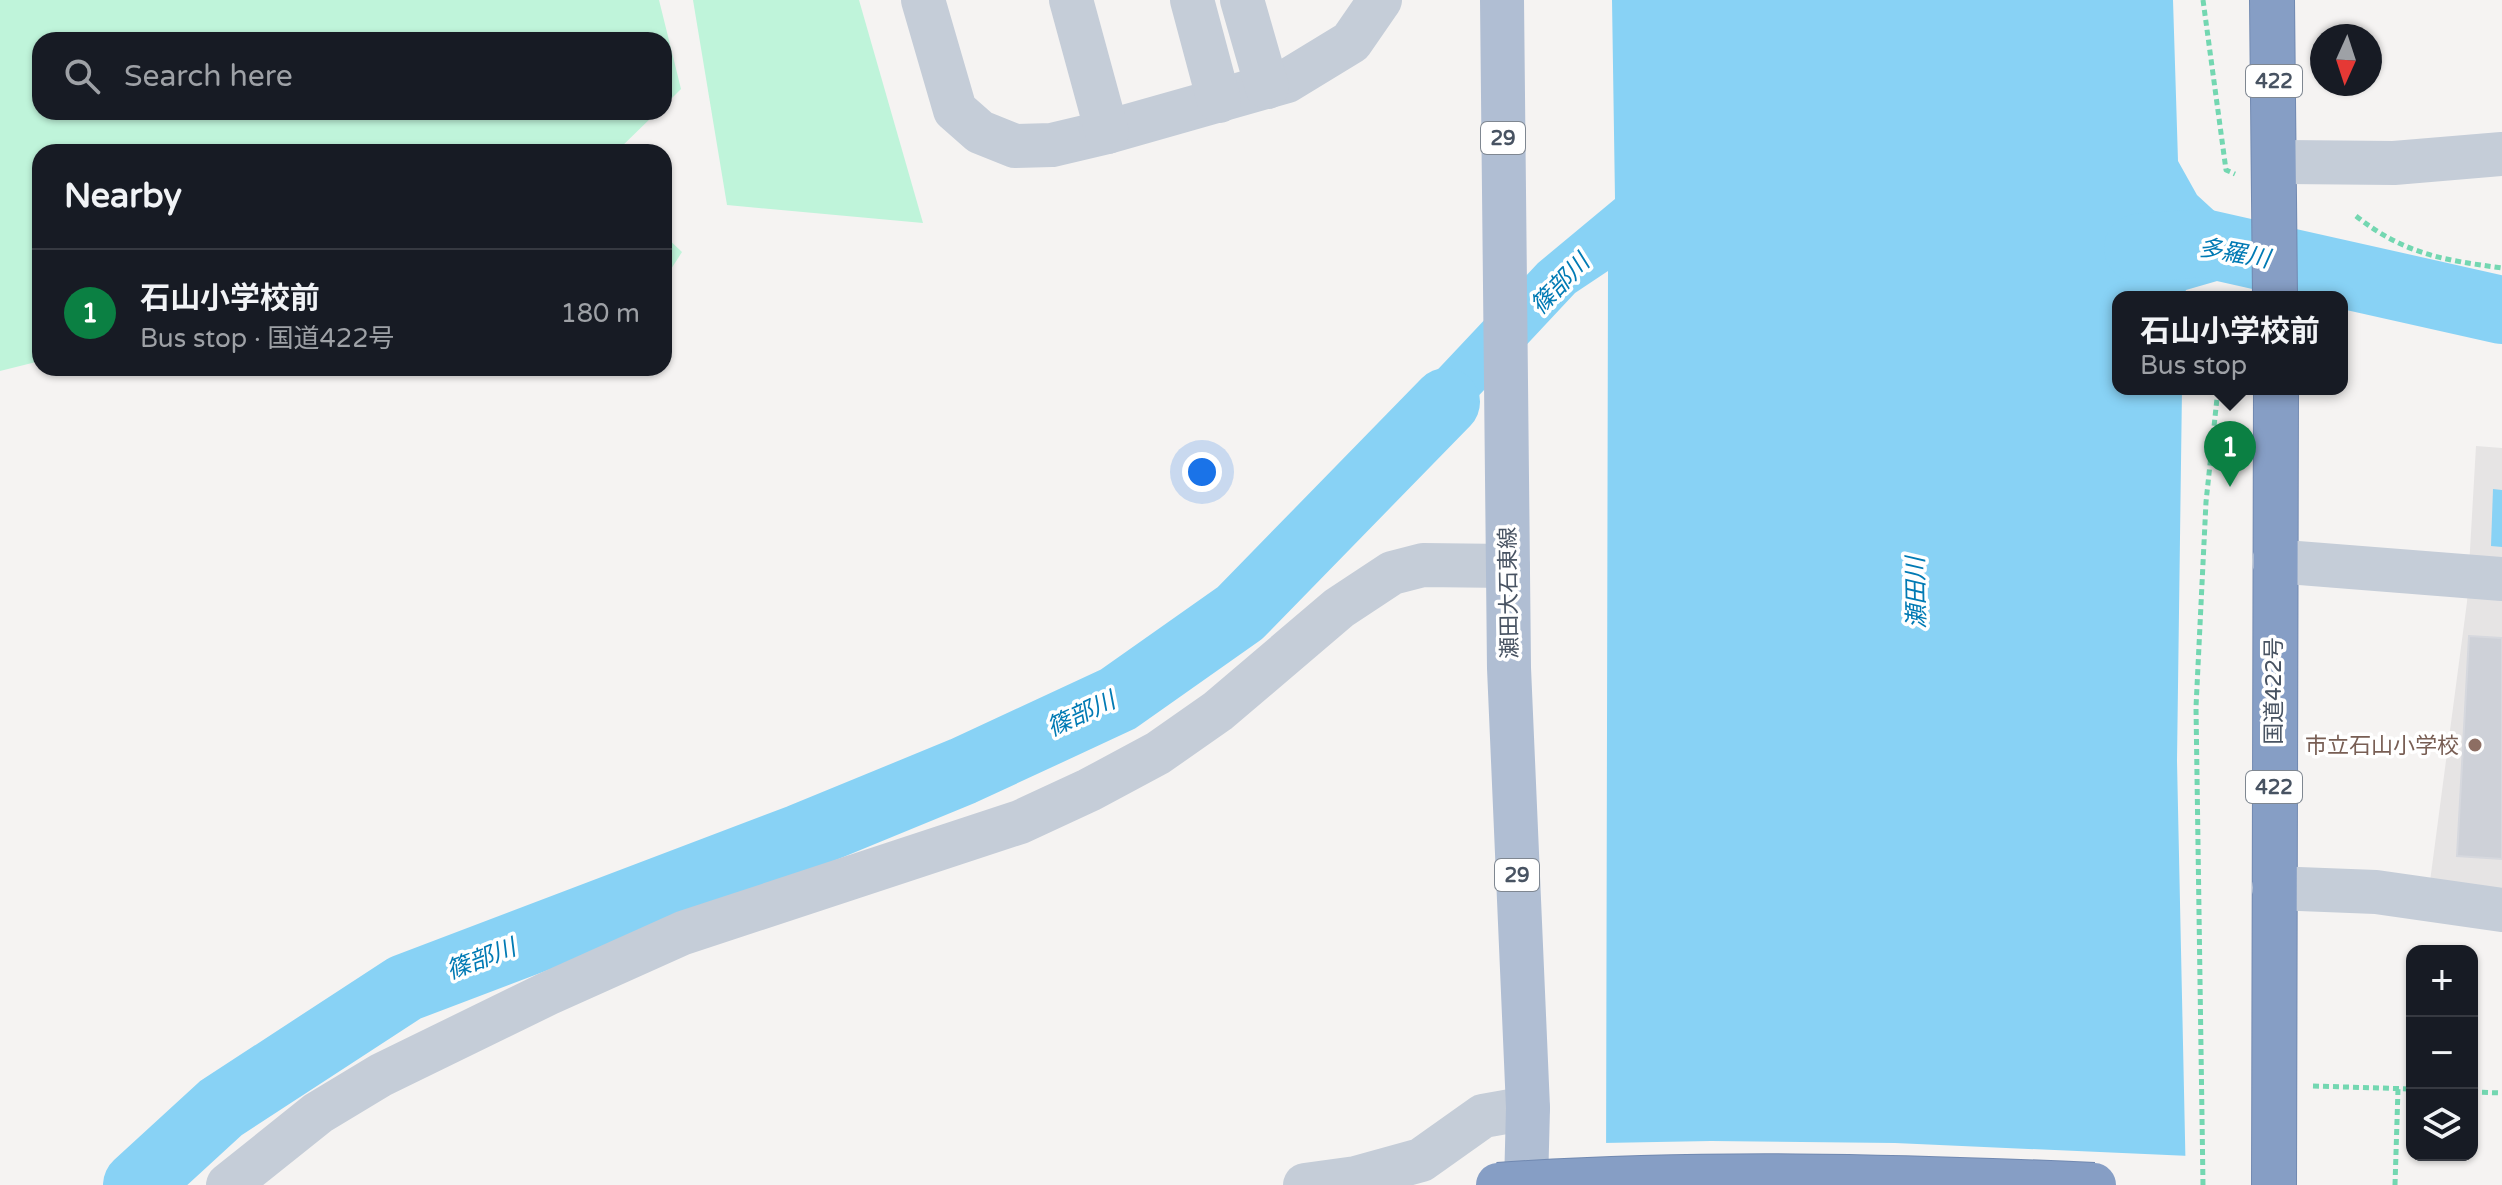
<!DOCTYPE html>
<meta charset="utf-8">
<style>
:root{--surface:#171b24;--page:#20242c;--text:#f1f3f6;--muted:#9ea1a6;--line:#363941;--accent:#0b8043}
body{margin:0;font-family:"Varela Round","Noto Sans JP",sans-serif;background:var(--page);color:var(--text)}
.controls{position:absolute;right:24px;bottom:24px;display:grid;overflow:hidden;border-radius:16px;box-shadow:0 2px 6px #0004}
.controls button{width:72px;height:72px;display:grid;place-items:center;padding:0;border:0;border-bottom:2px solid var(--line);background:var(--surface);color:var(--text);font:40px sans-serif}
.compass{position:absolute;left:2310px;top:24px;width:72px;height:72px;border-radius:50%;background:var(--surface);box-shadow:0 2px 6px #0004;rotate:183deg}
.you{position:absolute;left:1202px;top:472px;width:28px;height:28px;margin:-20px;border:6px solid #fff;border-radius:50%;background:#1a73e8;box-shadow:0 0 0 12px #1a73e833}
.badge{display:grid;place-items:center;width:52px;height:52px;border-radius:50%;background:var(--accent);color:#fff;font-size:26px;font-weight:700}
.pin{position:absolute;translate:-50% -66px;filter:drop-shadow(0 2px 4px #0008)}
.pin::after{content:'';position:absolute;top:42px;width:28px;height:24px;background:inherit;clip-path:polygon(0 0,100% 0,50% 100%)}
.popup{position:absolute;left:2112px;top:291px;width:236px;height:104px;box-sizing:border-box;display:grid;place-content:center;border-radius:16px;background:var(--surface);filter:drop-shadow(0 2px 6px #0005);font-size:26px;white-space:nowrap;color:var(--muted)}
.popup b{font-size:30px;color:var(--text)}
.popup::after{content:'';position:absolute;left:50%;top:100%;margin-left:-16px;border:16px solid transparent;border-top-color:var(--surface)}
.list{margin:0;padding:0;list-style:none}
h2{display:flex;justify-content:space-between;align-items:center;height:104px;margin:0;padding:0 32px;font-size:34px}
h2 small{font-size:26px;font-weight:400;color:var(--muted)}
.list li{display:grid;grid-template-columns:52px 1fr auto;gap:24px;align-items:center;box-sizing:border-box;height:128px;padding:0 32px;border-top:2px solid var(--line)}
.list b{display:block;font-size:30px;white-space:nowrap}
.list p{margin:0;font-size:26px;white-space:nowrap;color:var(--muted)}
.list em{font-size:26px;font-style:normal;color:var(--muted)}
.icon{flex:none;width:44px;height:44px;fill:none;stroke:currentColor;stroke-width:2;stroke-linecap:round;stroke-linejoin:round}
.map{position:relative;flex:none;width:2502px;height:1185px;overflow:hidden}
.search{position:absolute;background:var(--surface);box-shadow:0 2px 6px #0004;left:32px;top:32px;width:640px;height:88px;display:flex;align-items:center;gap:20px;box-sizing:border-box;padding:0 28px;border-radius:24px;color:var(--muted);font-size:30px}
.panel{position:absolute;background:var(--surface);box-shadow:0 2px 6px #0004;left:32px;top:144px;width:640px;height:232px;border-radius:24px}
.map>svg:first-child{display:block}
</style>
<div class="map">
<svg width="2502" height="1185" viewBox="0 0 2502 1185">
<rect width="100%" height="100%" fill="#f5f3f2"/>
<polygon fill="#e6e4e4" points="2476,446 2502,448 2502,901 2429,889 2467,602"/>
<g fill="#bff4da">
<polygon points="0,0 659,0 681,89 664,106 664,40 40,40 40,112 657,112 616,152 40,152 40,361 0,371"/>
<polygon points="693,0 859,0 923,223 727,205"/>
<polygon points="664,235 682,252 664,280"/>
</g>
<g fill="#88d2f5">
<polygon points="1612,0 2173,0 2178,161 2197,195 2233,228 2231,277 2186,290 2183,297 2118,297 2118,389 2182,389 2177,761 2186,1185 1606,1185 1608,271 1575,293 1394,486 1362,450 1538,263 1615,199"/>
<polygon points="2493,489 2502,490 2502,547 2491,546"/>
</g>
<polygon fill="#f5f3f2" points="1711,1141 1895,1143 2190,1156 2190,1185 1602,1185 1603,1143"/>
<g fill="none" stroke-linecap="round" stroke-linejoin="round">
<g stroke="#88d2f5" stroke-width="68">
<polyline points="2138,248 2203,243 2502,310"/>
<polyline points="137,1185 221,1108 405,988 800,838 963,771 1118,699 1240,613 1446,402"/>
</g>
</g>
<polygon fill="#ced1d8" stroke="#d6d8de" stroke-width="2" points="2469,636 2502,638 2502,859 2457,856"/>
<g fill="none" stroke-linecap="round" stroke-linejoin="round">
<g stroke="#7189b1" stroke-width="46">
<g id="highway">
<polyline points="2272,0 2275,297"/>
<polyline points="2274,1185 2276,389"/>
</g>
</g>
<g stroke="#73d7b1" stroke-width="5" stroke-dasharray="6 4" stroke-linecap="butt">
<polyline points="2203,0 2226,170 2235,174"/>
<path d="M2356,216C2404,254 2443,260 2502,268"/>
<polyline points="2313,1086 2412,1089"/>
<polyline points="2472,1092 2502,1093"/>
<polyline points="2203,1185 2196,707 2206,502 2218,389"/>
<polyline points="2395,1185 2398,1089"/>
</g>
<g stroke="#c5cdd8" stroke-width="44">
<polyline points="923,0 955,110 980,132 1015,146 1052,145 1107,132 1287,81 1351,42 1380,0"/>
<polyline points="1071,0 1107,132"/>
<polyline points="1192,0 1219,101"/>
<polyline points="1242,0 1267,87"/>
<polyline points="2274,162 2394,163 2502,154"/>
<polyline points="2274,561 2502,579"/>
<polyline points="2274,888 2376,892 2502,910"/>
<polyline points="228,1185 318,1113 381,1075 547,994 683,933 1020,822 1089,790 1158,753 1218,711 1339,608 1392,573 1423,565 1508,566"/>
<polyline points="1305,1185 1356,1178 1421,1160 1483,1116 1528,1108"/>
</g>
<polyline stroke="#b0bed3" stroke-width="44" points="1502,0 1509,668 1528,1108 1526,1185"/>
<use href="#highway" stroke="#869ec5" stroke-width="44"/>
<g stroke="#7189b1" stroke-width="46" stroke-linecap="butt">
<path id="highway-bridge" d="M1498,1185C1697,1171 1894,1176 2094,1185"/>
</g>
<use href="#highway-bridge" stroke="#869ec5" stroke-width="44"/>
</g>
<circle fill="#8d6e63" stroke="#fff" stroke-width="3" cx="2475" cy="745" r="8"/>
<g text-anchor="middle" stroke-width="7" stroke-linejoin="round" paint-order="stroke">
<g fill="#fff" stroke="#7f8791" stroke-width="2">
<rect x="2246" y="65" width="56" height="32" rx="6"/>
<rect x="1481" y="122" width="44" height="32" rx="6"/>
<rect x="2246" y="771" width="56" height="32" rx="6"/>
<rect x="1495" y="859" width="44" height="32" rx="6"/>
</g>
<g font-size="20" font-weight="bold" fill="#485362">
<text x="2274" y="88">422</text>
<text x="1503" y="145">29</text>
<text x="2274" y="794">422</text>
<text x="1517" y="882">29</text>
</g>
<g font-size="22" fill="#485362" stroke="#fff">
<text transform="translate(1508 593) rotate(-91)" y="8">瀬田大石東線</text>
<text transform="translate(2273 691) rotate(-90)" y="8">国道422号</text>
</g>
<g font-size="22" fill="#785e54" stroke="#fff" text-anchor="end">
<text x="2459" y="753">市立石山小学校</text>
</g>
<g font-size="24" font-style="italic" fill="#017ab4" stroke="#fff">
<text transform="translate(2234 253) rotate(10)" y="8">多羅川</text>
<text transform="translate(1560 284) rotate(-46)" y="8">篠部川</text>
<text transform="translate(1916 593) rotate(-91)" y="8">瀬田川</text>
<text transform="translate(1081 714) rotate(-25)" y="8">篠部川</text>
<text transform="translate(481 959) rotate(-21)" y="8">篠部川</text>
</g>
</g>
</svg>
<div class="controls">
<button>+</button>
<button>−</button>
<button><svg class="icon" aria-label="layers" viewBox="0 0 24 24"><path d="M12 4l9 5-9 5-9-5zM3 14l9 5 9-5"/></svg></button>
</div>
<svg class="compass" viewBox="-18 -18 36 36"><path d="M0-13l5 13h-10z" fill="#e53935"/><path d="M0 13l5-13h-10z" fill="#9ea1a6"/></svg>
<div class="you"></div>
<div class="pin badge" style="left:2230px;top:487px">1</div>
<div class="popup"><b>石山小学校前</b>Bus stop</div>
<div class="search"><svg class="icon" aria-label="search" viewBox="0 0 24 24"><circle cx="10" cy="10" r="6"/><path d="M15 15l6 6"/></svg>Search here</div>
<section class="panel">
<h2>Nearby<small></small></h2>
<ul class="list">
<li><span class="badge">1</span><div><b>石山小学校前</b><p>Bus stop · 国道422号</p></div><em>180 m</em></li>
</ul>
</section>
</div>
